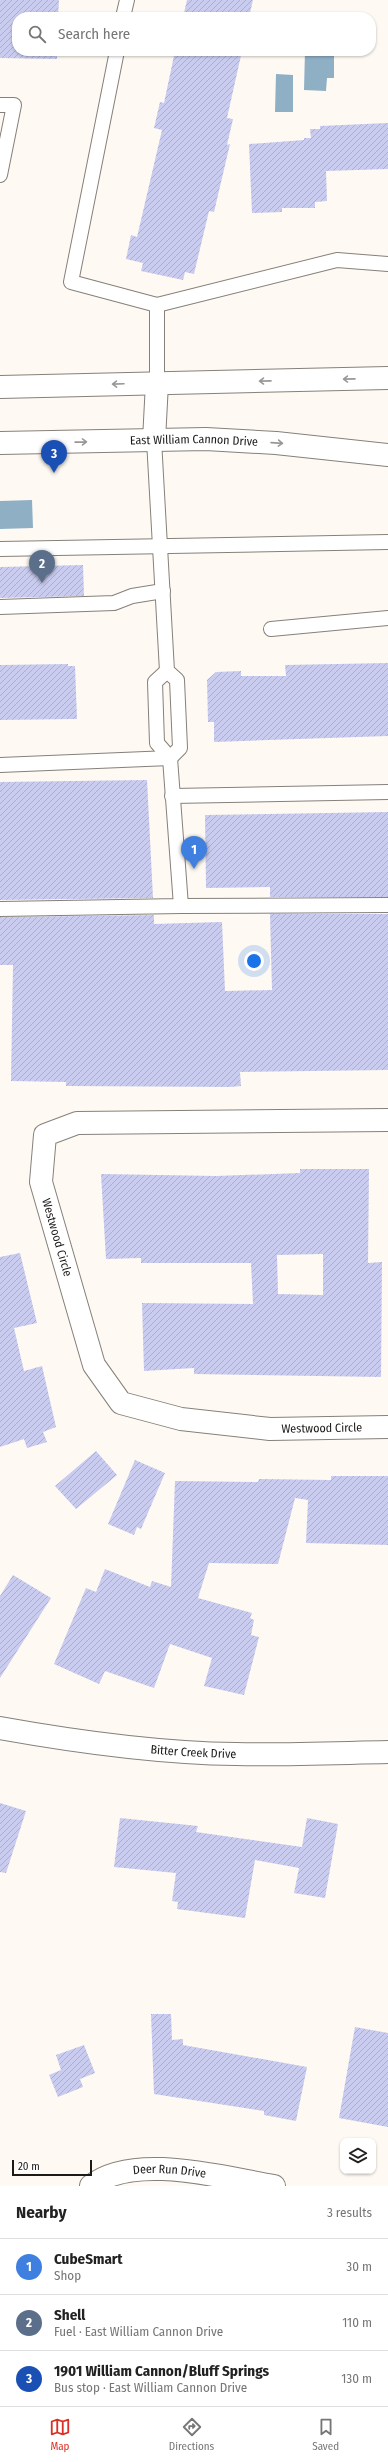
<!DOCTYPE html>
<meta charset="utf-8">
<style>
:root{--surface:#fff;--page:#f2f2f2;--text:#222;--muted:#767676;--line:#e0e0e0;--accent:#d93025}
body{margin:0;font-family:"Fira Sans Condensed",sans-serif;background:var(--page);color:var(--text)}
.controls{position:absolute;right:12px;bottom:12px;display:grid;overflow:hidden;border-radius:8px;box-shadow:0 1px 3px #0004}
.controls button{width:36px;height:36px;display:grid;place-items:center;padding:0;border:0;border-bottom:1px solid var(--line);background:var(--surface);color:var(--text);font:20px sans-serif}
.scale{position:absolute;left:12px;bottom:10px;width:80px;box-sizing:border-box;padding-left:4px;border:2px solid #1b1a17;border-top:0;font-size:11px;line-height:14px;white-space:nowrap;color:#1b1a17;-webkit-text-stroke:3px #fff;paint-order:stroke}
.you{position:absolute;left:254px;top:961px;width:14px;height:14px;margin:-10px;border:3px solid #fff;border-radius:50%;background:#1a73e8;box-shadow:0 0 0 6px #1a73e833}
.badge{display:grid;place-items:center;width:26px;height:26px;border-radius:50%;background:var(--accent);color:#fff;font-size:13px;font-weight:700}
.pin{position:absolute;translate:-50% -33px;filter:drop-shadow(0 1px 2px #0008)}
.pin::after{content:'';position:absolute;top:21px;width:14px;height:12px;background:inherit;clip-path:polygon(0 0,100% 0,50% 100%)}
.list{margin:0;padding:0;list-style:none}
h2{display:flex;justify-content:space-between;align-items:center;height:52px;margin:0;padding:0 16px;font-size:17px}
h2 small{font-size:13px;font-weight:400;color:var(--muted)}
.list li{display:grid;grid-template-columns:26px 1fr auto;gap:12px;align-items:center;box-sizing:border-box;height:56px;padding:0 16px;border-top:1px solid var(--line)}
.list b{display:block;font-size:15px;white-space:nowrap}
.list p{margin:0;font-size:13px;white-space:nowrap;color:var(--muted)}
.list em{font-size:13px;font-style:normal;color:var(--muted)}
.icon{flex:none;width:22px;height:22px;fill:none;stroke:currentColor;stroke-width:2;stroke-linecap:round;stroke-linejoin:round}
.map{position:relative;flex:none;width:388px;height:2186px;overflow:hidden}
.search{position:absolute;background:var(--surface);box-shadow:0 1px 3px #0004;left:12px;right:12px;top:12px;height:44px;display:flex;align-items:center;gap:10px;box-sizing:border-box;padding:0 14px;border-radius:16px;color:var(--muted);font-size:15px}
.sheet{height:220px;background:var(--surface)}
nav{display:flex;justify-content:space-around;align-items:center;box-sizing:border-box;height:56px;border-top:1px solid var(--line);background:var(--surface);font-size:11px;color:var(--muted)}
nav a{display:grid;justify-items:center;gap:2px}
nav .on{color:var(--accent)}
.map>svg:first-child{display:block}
</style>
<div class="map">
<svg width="388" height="2186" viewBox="0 0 388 2186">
<defs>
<pattern id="building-hatch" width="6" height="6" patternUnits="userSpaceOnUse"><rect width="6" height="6" fill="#c9ccee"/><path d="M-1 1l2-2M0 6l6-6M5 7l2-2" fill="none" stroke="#acafcb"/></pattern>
</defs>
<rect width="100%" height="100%" fill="#fef9f2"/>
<g fill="#8fafc5">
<polygon points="305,51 327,51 327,55 334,55 334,78 327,78 326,91 304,90"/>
<polygon points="276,74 293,75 293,112 275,112"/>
<polygon points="32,500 33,528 0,529 0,501"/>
</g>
<g fill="url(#building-hatch)" fill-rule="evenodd">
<polygon points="0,0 59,0 58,17 17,17 17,51 57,51 57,59 0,58"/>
<polygon points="187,0 253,0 249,17 183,17"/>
<polygon points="175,51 242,51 227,118 233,119 227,145 230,144 214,212 209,211 194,274 185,272 183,280 141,271 143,263 126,259 131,235 137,237 162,130 154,128 160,102 164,103"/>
<polygon points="388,123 388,169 326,171 327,201 315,202 315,208 282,208 282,212 252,213 249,144 304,140 304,138 311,138 310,129 320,129 320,126"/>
<polygon points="83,565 84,596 0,598 0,567"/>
<polygon points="388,663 388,736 214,742 214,722 208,722 207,680 216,672 241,671 241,676 286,676 285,665"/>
<polygon points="68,664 68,666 75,666 77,719 0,720 0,665"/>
<polygon points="147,780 153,898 0,900 0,782"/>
<polygon points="388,812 388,897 270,897 270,887 206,888 205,815"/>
<polygon points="270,914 388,914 388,1070 240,1072 241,1086 230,1087 66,1086 66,1082 11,1081 13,965 0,965 0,917 154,915 154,924 222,922 225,991 272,990"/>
<path d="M300,1169H369L368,1263L382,1262L381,1377L194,1374V1368L144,1371L142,1303L253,1304L251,1263H141V1258L106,1259L101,1174L216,1176L300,1173ZM323,1254V1295L278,1294L277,1255Z"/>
<polygon points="20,1253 37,1323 14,1328 24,1371 42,1366 56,1427 43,1432 47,1442 27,1448 24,1439 0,1447 0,1257"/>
<polygon points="96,1451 117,1475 76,1509 55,1486"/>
<polygon points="135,1460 165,1473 141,1529 137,1527 134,1535 108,1524"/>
<polygon points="331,1476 388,1476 388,1545 306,1543 308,1500 295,1498 278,1564 209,1563 198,1598 252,1613 250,1618 254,1620 251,1635 259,1637 244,1695 204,1686 212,1658 170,1644 154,1688 105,1671 99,1684 54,1664 86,1588 96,1592 105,1569 150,1587 152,1581 171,1587 175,1481 258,1482 259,1479 331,1480"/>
<polygon points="13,1575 51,1598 0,1678 0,1596"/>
<polygon points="0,1803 26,1811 6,1873 0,1872"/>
<polygon points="120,1818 198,1826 196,1832 302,1847 307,1818 338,1824 325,1898 294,1893 299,1868 255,1860 245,1918 177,1909 178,1902 172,1901 176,1873 114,1867"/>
<polygon points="151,2014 171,2014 172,2040 183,2039 183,2045 307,2067 296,2121 264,2115 264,2111 154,2094"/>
<polygon points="355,2027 388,2033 388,2127 339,2118"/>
<polygon points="84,2045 95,2073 80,2079 83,2087 58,2097 49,2075 61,2070 56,2055"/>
</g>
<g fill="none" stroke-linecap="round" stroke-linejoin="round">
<g stroke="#85807a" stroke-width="16">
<g id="service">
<polyline points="123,17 127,0"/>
<polyline points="117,51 71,282 157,305"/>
<polyline points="0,105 14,105 0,175"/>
<polyline points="157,383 157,305 337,260 388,264"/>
<polyline points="0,549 388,542"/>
<polyline points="0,607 114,603 132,596 163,591"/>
<polyline points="271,629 388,618"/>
<polyline points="0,765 170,758 180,748 177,680 167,671 154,440"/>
<polyline points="172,796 388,792"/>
<polyline points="181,906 388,905"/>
<polyline points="0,909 181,906 170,758 157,743 155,682 167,671"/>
</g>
</g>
<g stroke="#85807a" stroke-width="24">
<g id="minor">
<path id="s1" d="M388,1120L77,1123L45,1135L41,1182L94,1365L121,1403L181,1419L270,1429L388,1427"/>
<path id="s2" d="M0,1728C78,1742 157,1753 236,1754C286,1755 337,1753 388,1752"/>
<path id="s3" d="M91,2186C134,2152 224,2178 274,2186"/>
</g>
</g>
<g stroke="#85807a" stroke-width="24">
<g id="secondary">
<polyline points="0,387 388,378"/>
<polyline points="154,440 157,383"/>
<path id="s4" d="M0,443L206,439L276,443L388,455"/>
</g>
</g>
<use href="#service" stroke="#fff" stroke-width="14"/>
<use href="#minor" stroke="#fff" stroke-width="22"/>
<use href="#secondary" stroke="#fff" stroke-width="22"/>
</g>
<defs><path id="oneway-shaft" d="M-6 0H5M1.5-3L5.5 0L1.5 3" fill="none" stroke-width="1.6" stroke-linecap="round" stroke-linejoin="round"/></defs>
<g stroke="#989897">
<use href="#oneway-shaft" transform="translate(349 379) rotate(179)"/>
<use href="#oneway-shaft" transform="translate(265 381) rotate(179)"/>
<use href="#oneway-shaft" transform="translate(118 384) rotate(178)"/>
<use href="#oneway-shaft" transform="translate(81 442) rotate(-1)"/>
<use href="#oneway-shaft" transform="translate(277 443) rotate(4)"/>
</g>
<g text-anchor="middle" stroke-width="3.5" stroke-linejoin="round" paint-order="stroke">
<g font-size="12" fill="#1b1a17" stroke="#fff">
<text dy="4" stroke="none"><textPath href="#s4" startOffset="194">East William Cannon Drive</textPath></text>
<text dy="4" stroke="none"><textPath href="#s1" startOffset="450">Westwood Circle</textPath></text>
<text dy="4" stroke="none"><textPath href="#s1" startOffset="833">Westwood Circle</textPath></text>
<text dy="4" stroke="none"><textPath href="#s2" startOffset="195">Bitter Creek Drive</textPath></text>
<text dy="4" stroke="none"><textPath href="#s3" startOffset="82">Deer Run Drive</textPath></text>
</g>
</g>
</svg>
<div class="controls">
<button><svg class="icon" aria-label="layers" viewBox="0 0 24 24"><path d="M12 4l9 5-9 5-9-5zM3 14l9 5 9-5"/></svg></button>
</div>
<div class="scale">20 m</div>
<div class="you"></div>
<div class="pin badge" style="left:194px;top:869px;background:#3f7fe0">1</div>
<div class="pin badge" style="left:42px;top:583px;background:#5c6f8a">2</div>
<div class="pin badge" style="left:54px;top:473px;background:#1a4fb4">3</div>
<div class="search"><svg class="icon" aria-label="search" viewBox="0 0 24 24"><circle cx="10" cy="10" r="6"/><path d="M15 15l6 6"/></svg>Search here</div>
</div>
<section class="sheet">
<h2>Nearby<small>3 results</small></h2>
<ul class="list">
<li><span class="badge" style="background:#3f7fe0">1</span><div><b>CubeSmart</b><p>Shop</p></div><em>30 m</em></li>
<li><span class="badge" style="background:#5c6f8a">2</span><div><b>Shell</b><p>Fuel · East William Cannon Drive</p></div><em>110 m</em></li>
<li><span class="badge" style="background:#1a4fb4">3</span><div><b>1901 William Cannon/Bluff Springs</b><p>Bus stop · East William Cannon Drive</p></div><em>130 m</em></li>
</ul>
</section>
<nav>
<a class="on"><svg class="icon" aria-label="map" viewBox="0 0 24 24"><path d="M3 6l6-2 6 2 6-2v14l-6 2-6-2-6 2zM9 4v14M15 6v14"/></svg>Map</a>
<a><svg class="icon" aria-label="directions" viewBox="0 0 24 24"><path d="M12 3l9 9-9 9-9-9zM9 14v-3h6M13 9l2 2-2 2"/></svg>Directions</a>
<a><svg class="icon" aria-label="saved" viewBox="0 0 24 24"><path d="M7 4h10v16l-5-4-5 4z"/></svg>Saved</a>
</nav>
